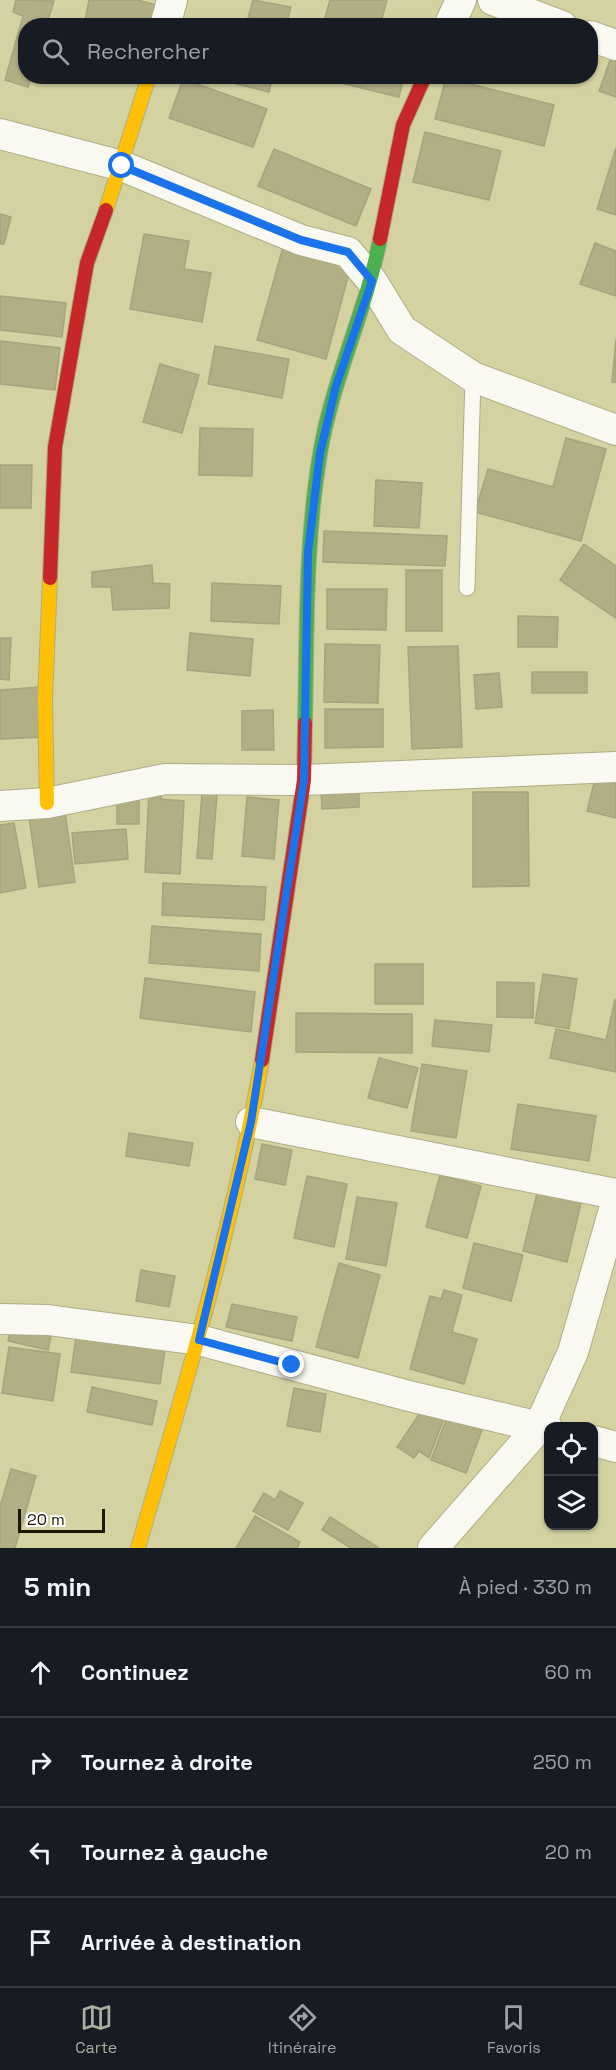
<!DOCTYPE html>
<html lang="fr">
<meta charset="utf-8">
<style>
:root{--surface:#171b24;--page:#242831;--text:#f1f3f6;--muted:#9ea1a6;--line:#363941;--accent:#aeada1}
body{margin:0;font-family:"Space Grotesk",sans-serif;background:var(--page);color:var(--text)}
.controls{position:absolute;right:18px;bottom:18px;display:grid;overflow:hidden;border-radius:12px;box-shadow:0 2px 4px #0004}
.controls button{width:54px;height:54px;display:grid;place-items:center;padding:0;border:0;border-bottom:2px solid var(--line);background:var(--surface);color:var(--text);font:30px sans-serif}
.scale{position:absolute;left:18px;bottom:15px;width:87px;box-sizing:border-box;padding-left:6px;border:3px solid #1a1700;border-top:0;font-size:16px;line-height:21px;white-space:nowrap;color:#1a1700;-webkit-text-stroke:4px #fff;paint-order:stroke}
.stop{position:absolute;width:18px;height:18px;margin:-14px;border:4px solid #1a73e8;border-radius:50%;background:#fff}
.stop.end{background:#1a73e8;border-color:#fff;box-shadow:0 2px 6px #0008}
.list{margin:0;padding:0;list-style:none}
h2{display:flex;justify-content:space-between;align-items:center;height:78px;margin:0;padding:0 24px;font-size:26px}
h2 small{font-size:20px;font-weight:400;color:var(--muted)}
.list li{display:grid;grid-template-columns:39px 1fr auto;gap:18px;align-items:center;box-sizing:border-box;height:90px;padding:0 24px;border-top:2px solid var(--line)}
.list b{display:block;font-size:22px;white-space:nowrap}
.list em{font-size:20px;font-style:normal;color:var(--muted)}
.icon{flex:none;width:33px;height:33px;fill:none;stroke:currentColor;stroke-width:2;stroke-linecap:round;stroke-linejoin:round}
.map{position:relative;flex:none;width:616px;height:1548px;overflow:hidden}
.search{position:absolute;background:var(--surface);box-shadow:0 2px 4px #0004;left:18px;right:18px;top:18px;height:66px;display:flex;align-items:center;gap:15px;box-sizing:border-box;padding:0 21px;border-radius:24px;color:var(--muted);font-size:22px}
.sheet{height:438px;background:var(--surface)}
nav{display:flex;justify-content:space-around;align-items:center;box-sizing:border-box;height:84px;border-top:2px solid var(--line);background:var(--surface);font-size:16px;color:var(--muted)}
nav a{display:grid;justify-items:center;gap:3px}
nav .on{color:var(--accent)}
.map>svg:first-child{display:block}
</style>
<div class="map">
<svg width="616" height="1548" viewBox="0 0 616 1548">
<rect width="100%" height="100%" fill="#d5d2a2"/>
<g fill="#b2af85" stroke="#a6a37d" stroke-width="1.5">
<polygon points="16,0 54,1 46,26 26,26 26,76 31,76 28,87 5,80 23,16 13,12"/>
<polygon points="89,0 138,0 160,6 155,26 84,26"/>
<polygon points="253,0 291,7 286,26 246,26"/>
<polygon points="330,0 387,0 380,26 340,26 324,21"/>
<polygon points="612,55 616,56 616,97 599,91"/>
<polygon points="234,76 273,76 269,92 232,83"/>
<polygon points="312,76 404,76 399,97"/>
<polygon points="446,78 554,105 544,146 435,119"/>
<polygon points="183,79 267,109 253,147 169,118"/>
<polygon points="425,132 501,151 489,200 413,182"/>
<polygon points="616,148 616,215 597,209"/>
<polygon points="274,149 371,189 356,226 258,186"/>
<polygon points="0,214 11,217 4,244 0,244"/>
<polygon points="144,234 189,241 184,269 211,273 202,322 130,309"/>
<polygon points="595,243 616,251 616,296 580,284"/>
<polygon points="283,247 351,266 326,359 257,340"/>
<polygon points="0,296 66,303 62,337 0,330"/>
<polygon points="616,339 616,382 612,382"/>
<polygon points="0,341 60,348 55,390 0,384"/>
<polygon points="215,346 289,359 282,398 208,384"/>
<polygon points="160,364 199,375 182,433 143,422"/>
<polygon points="200,428 253,429 252,476 199,475"/>
<polygon points="566,438 606,449 581,541 475,512 488,469 553,487"/>
<polygon points="0,465 32,465 31,508 0,508"/>
<polygon points="376,480 422,483 419,528 374,526"/>
<polygon points="324,531 447,536 445,566 323,562"/>
<polygon points="584,544 616,566 616,618 560,580"/>
<polygon points="152,565 153,583 170,584 169,608 113,610 111,587 92,587 92,572"/>
<rect x="406" y="570" width="36" height="61"/>
<polygon points="212,583 281,586 279,624 211,621"/>
<polygon points="327,589 387,589 386,630 327,629"/>
<polygon points="518,616 558,617 557,647 518,647"/>
<polygon points="190,633 253,639 250,676 187,670"/>
<polygon points="0,638 11,638 9,680 0,679"/>
<polygon points="325,644 380,645 378,703 324,702"/>
<polygon points="458,646 462,747 412,749 408,647"/>
<rect x="532" y="672" width="55" height="21"/>
<polygon points="499,673 502,707 476,709 474,675"/>
<polygon points="40,687 43,737 0,739 0,690"/>
<polygon points="325,709 383,709 383,747 325,748"/>
<polygon points="273,710 274,750 242,750 242,711"/>
<polygon points="596,775 616,780 616,818 587,811"/>
<polygon points="359,786 359,807 322,809 321,787"/>
<rect x="117" y="791" width="22" height="33"/>
<polygon points="149,791 162,791 161,799 184,801 180,874 145,872"/>
<polygon points="473,792 528,792 529,886 473,887"/>
<polygon points="202,793 217,794 212,859 197,858"/>
<polygon points="247,797 279,800 274,859 242,856"/>
<polygon points="65,812 75,882 39,887 29,817"/>
<polygon points="14,823 26,888 0,893 0,825"/>
<polygon points="126,829 128,859 75,864 72,833"/>
<polygon points="163,883 266,887 264,920 162,915"/>
<polygon points="152,926 261,934 259,971 149,963"/>
<rect x="375" y="964" width="48" height="40"/>
<polygon points="543,974 577,979 569,1029 535,1023"/>
<polygon points="145,978 255,992 251,1032 140,1018"/>
<polygon points="497,982 534,983 533,1018 497,1017"/>
<polygon points="615,999 616,1072 550,1058 556,1029 606,1040"/>
<polygon points="296,1013 412,1014 412,1053 296,1052"/>
<polygon points="435,1020 492,1025 489,1052 432,1046"/>
<polygon points="379,1058 418,1068 407,1108 368,1098"/>
<polygon points="422,1064 467,1071 456,1138 411,1131"/>
<polygon points="518,1104 596,1116 589,1161 511,1149"/>
<polygon points="129,1133 193,1143 189,1166 126,1156"/>
<polygon points="262,1144 292,1150 285,1185 255,1179"/>
<polygon points="440,1175 481,1186 467,1238 426,1227"/>
<polygon points="307,1176 347,1184 334,1247 294,1238"/>
<polygon points="537,1193 581,1203 567,1262 523,1251"/>
<polygon points="357,1197 397,1203 386,1266 346,1259"/>
<polygon points="474,1243 523,1255 511,1301 463,1288"/>
<polygon points="339,1263 380,1275 358,1358 316,1347"/>
<polygon points="141,1270 175,1276 169,1307 136,1301"/>
<polygon points="444,1290 462,1295 452,1332 477,1339 464,1384 410,1369 430,1296 441,1299"/>
<polygon points="232,1304 297,1317 292,1341 226,1327"/>
<polygon points="13,1323 52,1331 48,1350 8,1341"/>
<polygon points="76,1337 165,1349 160,1384 71,1372"/>
<polygon points="9,1347 60,1354 53,1401 2,1393"/>
<polygon points="92,1387 157,1401 152,1425 87,1412"/>
<polygon points="294,1388 326,1394 320,1432 287,1426"/>
<polygon points="422,1410 444,1418 429,1458 419,1451 414,1458 397,1447"/>
<polygon points="447,1417 482,1430 466,1473 431,1460"/>
<polygon points="11,1469 36,1476 15,1548 0,1548 0,1507"/>
<polygon points="280,1491 303,1503 288,1530 253,1511 264,1493 275,1500"/>
<polygon points="255,1516 300,1542 297,1548 236,1548"/>
<polygon points="330,1517 379,1548 351,1548 322,1530"/>
</g>
<g fill="none" stroke-linecap="round" stroke-linejoin="round">
<g stroke="#aeac85" stroke-width="17">
<polyline id="lane" points="467,588 473,377"/>
</g>
<g stroke="#aeac85" stroke-width="32">
<g id="street">
<polyline points="493,0 562,26"/>
<polyline points="165,26 172,0"/>
<polyline points="449,26 461,0"/>
<polyline points="590,36 616,45"/>
<polyline points="0,134 122,166 301,240 348,252 372,281 402,330 473,377 616,430"/>
<polyline points="0,806 47,803 165,779 304,780 616,767"/>
<polyline points="251,1122 616,1194"/>
<polyline points="0,1319 48,1320 199,1340 409,1396 548,1429"/>
<polyline points="594,1441 616,1447"/>
<polyline points="433,1548 539,1427 573,1352 616,1203"/>
</g>
</g>
<g stroke="#aeac85" stroke-width="16">
<path id="fast" d="M305,723C307,633 305,543 320,454C332,380 366,312 380,239"/>
</g>
<g stroke="#aeac85" stroke-width="16">
<g id="slow">
<polyline points="106,210 149,76"/>
<polyline points="47,803 45,700 50,578"/>
<path d="M138,1548C185,1387 233,1226 262,1060"/>
</g>
</g>
<g stroke="#aeac85" stroke-width="16">
<g id="jam">
<polyline points="380,239 403,125 425,76"/>
<polyline points="50,578 55,447 87,263 106,210"/>
<polyline points="262,1060 304,780 305,723"/>
</g>
</g>
<use href="#lane" stroke="#f9f8f1" stroke-width="15"/>
<use href="#street" stroke="#f9f8f1" stroke-width="30"/>
<use href="#fast" stroke="#4caf50" stroke-width="14"/>
<use href="#slow" stroke="#ffc107" stroke-width="14"/>
<use href="#jam" stroke="#c62828" stroke-width="14"/>
</g>
<g fill="none" stroke-linecap="round" stroke-linejoin="round">
<polyline stroke="#1a73e8" stroke-width="8" points="122,166 301,240 348,252 372,281 336,386 320,453 308,552 304,780 251,1122 199,1340 292,1365"/>
</g>
</svg>
<div class="controls">
<button><svg class="icon" aria-label="locate" viewBox="0 0 24 24"><circle cx="12" cy="12" r="6"/><path d="M12 2v4M12 18v4M2 12h4M18 12h4"/></svg></button>
<button><svg class="icon" aria-label="layers" viewBox="0 0 24 24"><path d="M12 4l9 5-9 5-9-5zM3 14l9 5 9-5"/></svg></button>
</div>
<div class="scale">20 m</div>
<div class="stop" style="left:122px;top:166px"></div>
<div class="stop end" style="left:292px;top:1365px"></div>
<div class="search"><svg class="icon" aria-label="search" viewBox="0 0 24 24"><circle cx="10" cy="10" r="6"/><path d="M15 15l6 6"/></svg>Rechercher</div>
</div>
<section class="sheet">
<h2>5 min<small>À pied · 330 m</small></h2>
<ul class="list">
<li><svg class="icon" aria-label="ahead" viewBox="0 0 24 24"><path d="M12 20V5M6 11l6-6 6 6"/></svg><div><b>Continuez</b></div><em>60 m</em></li>
<li><svg class="icon" aria-label="right" viewBox="0 0 24 24"><path d="M7 20v-9h11M14 6l5 5-5 5"/></svg><div><b>Tournez à droite</b></div><em>250 m</em></li>
<li><svg class="icon" aria-label="left" viewBox="0 0 24 24"><path d="M17 20v-9H6M10 6l-5 5 5 5"/></svg><div><b>Tournez à gauche</b></div><em>20 m</em></li>
<li><svg class="icon" aria-label="arrive" viewBox="0 0 24 24"><path d="M6 21V4h12l-3 4 3 4H6"/></svg><div><b>Arrivée à destination</b></div></li>
</ul>
</section>
<nav>
<a class="on"><svg class="icon" aria-label="map" viewBox="0 0 24 24"><path d="M3 6l6-2 6 2 6-2v14l-6 2-6-2-6 2zM9 4v14M15 6v14"/></svg>Carte</a>
<a><svg class="icon" aria-label="directions" viewBox="0 0 24 24"><path d="M12 3l9 9-9 9-9-9zM9 14v-3h6M13 9l2 2-2 2"/></svg>Itinéraire</a>
<a><svg class="icon" aria-label="saved" viewBox="0 0 24 24"><path d="M7 4h10v16l-5-4-5 4z"/></svg>Favoris</a>
</nav>
